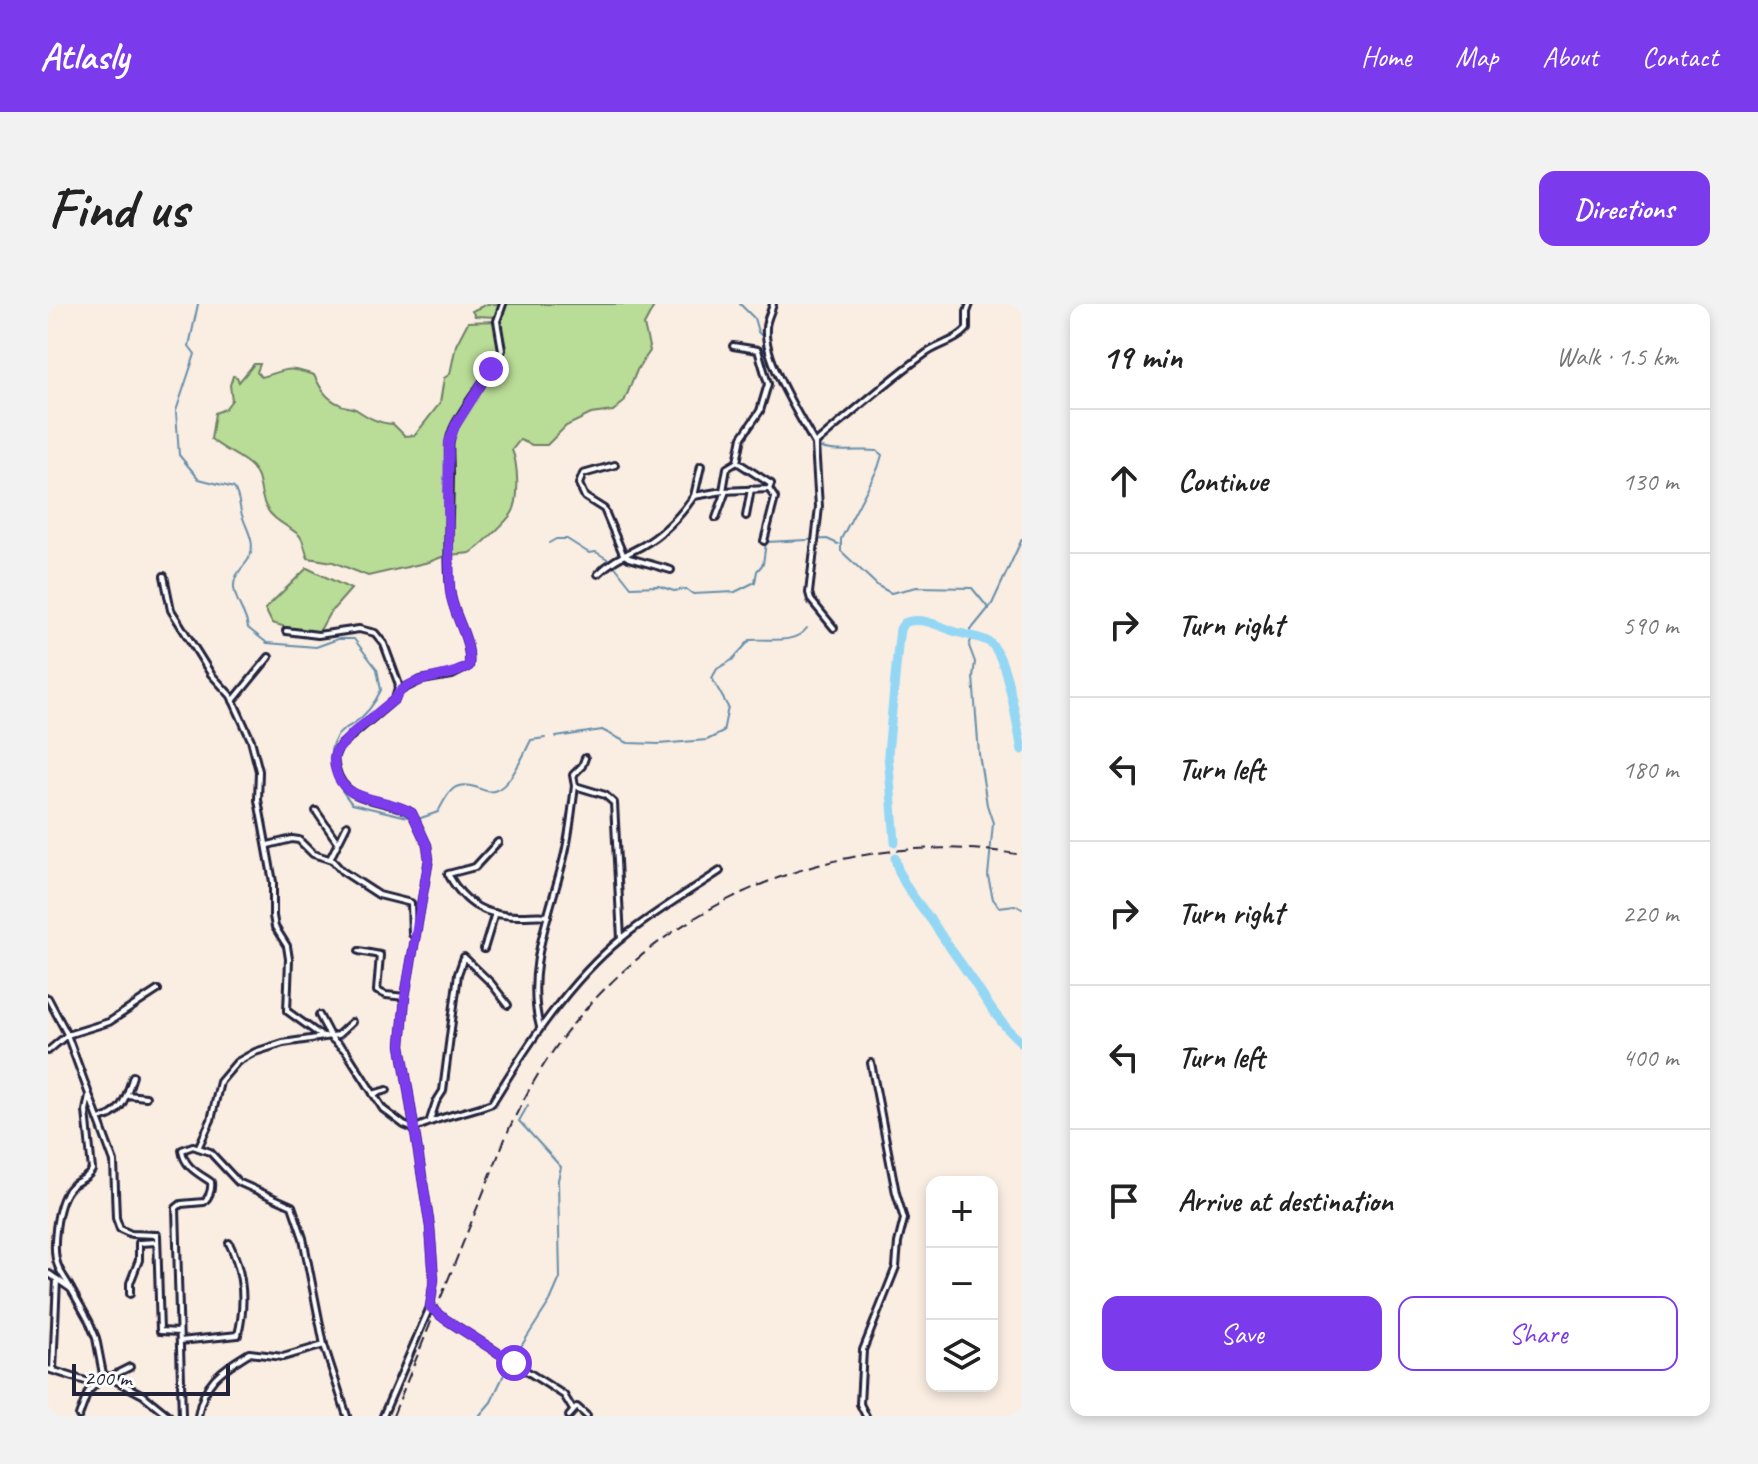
<!DOCTYPE html>
<meta charset="utf-8">
<style>
:root{--surface:#fff;--page:#f2f2f2;--text:#222;--muted:#767676;--line:#e0e0e0;--accent:#7c3aed}
body{margin:0;font-family:Caveat,sans-serif;background:var(--page);color:var(--text)}
.controls{position:absolute;right:24px;bottom:24px;display:grid;overflow:hidden;border-radius:16px;box-shadow:0 4px 12px #0003}
.controls button{width:72px;height:72px;display:grid;place-items:center;padding:0;border:0;border-bottom:2px solid var(--line);background:var(--surface);color:var(--text);font:40px sans-serif}
.scale{position:absolute;left:24px;bottom:20px;width:158px;box-sizing:border-box;padding-left:8px;border:4px solid #22223b;border-top:0;font-size:22px;line-height:28px;white-space:nowrap;color:#22223b;-webkit-text-stroke:6px #fff;paint-order:stroke}
.stop{position:absolute;width:24px;height:24px;margin:-18px;border:6px solid #7c3aed;border-radius:50%;background:#fff}
.stop.end{background:#7c3aed;border-color:#fff;box-shadow:0 2px 8px #0008}
.list{margin:0;padding:0;list-style:none}
h2{display:flex;justify-content:space-between;align-items:center;height:104px;margin:0;padding:0 32px;font-size:34px}
h2 small{font-size:26px;font-weight:400;color:var(--muted)}
.list li{display:grid;grid-template-columns:52px 1fr auto;gap:24px;align-items:center;box-sizing:border-box;height:144px;padding:0 32px;border-top:2px solid var(--line)}
.list b{display:block;font-size:30px;white-space:nowrap}
.list em{font-size:26px;font-style:normal;color:var(--muted)}
.actions{display:flex;gap:16px;padding:24px 32px}
.actions a{flex:1;padding:18px 0;border:2px solid var(--accent);border-radius:16px;text-align:center;font-size:28px;color:var(--accent)}
.actions .main{background:var(--accent);color:#fff}
.icon{flex:none;width:44px;height:44px;fill:none;stroke:currentColor;stroke-width:2;stroke-linecap:round;stroke-linejoin:round}
.map{position:relative;flex:none;width:974px;height:1112px;overflow:hidden;border-radius:16px}
header{display:flex;align-items:center;gap:48px;box-sizing:border-box;height:112px;padding:0 40px;background:var(--accent);color:#fff}
header strong{font-size:38px}
nav{display:flex;gap:44px;margin-inline-start:auto;font-size:28px}
.intro{display:flex;align-items:center;justify-content:space-between;box-sizing:border-box;height:192px;padding:0 48px}
h1{margin:0;font-size:56px}
.button{padding:20px 36px;border-radius:16px;background:var(--accent);color:#fff;font-size:28px;font-weight:700}
main{display:flex;gap:48px;padding:0 48px}
aside{flex:1;background:var(--surface);border-radius:16px;box-shadow:0 4px 12px #0003}
.map>svg:first-child{display:block}
</style>
<header>
<strong>Atlasly</strong>
<nav><a>Home</a><a>Map</a><a>About</a><a>Contact</a></nav>
</header>
<div class="intro"><h1>Find us</h1><a class="button">Directions</a></div>
<main>
<div class="map">
<svg width="974" height="1112" viewBox="0 0 974 1112">
<rect width="100%" height="100%" fill="#faede2"/>
<filter id="ink" filterUnits="userSpaceOnUse"><feTurbulence type="fractalNoise" baseFrequency=".0125" numOctaves="2"/><feDisplacementMap in="SourceGraphic" scale="16" xChannelSelector="R" yChannelSelector="G"/><feConvolveMatrix kernelMatrix="1 2 1 2 8 2 1 2 1" color-interpolation-filters="sRGB"/></filter>
<g filter="url(#ink)">
<g fill="#b9dc96" stroke="#6e7f68" stroke-width="2">
<path d="M439,0H604L605,4L596,21L602,47L589,66L576,98L565,107L543,110L518,122L499,141H484L472,136L464,146C470,160 472,196 464,209C459,217 429,246 422,249C416,250 408,250 402,251L403,137C415,102 445,76 457,41L449,13L427,12L424,7Z"/>
<path d="M446,17L453,36L452,45L403,126L399,139V251L381,258L320,272L285,258L260,254C257,247 256,236 251,231C240,221 226,218 218,203C211,190 214,174 204,163C195,153 175,146 163,135L167,109L177,105L184,96L182,81L185,72L189,73L191,78L206,60H212L209,68L213,73C240,66 236,61 266,71C272,83 277,94 291,100C296,103 304,103 309,106C321,114 330,119 345,120L357,132L367,131L392,99L396,74L402,70L408,41L420,18Z"/>
<polygon points="259,264 303,285 281,310 271,328 261,330 224,319 217,305"/>
</g>
<g fill="none" stroke-linecap="round" stroke-linejoin="round">
<g stroke="#668fab" stroke-width="2">
<path d="M150,0L141,42L147,50L128,107L131,151L151,175L186,184C192,193 191,204 195,214C200,228 209,241 200,256C194,265 185,271 186,284C188,300 198,308 200,324L219,339L268,343L290,335H306L329,365L333,386C327,399 317,412 305,420C300,423 294,426 290,431C273,452 289,482 304,500L364,514"/>
<polyline points="692,0 706,14 710,28 715,33 715,54 725,65"/>
<path d="M729,74C733,89 743,101 750,114C754,121 755,130 761,136C775,153 810,144 829,147L834,151L830,164L793,235V247L830,282L843,289L869,283L924,284L941,305"/>
<polyline points="501,239 508,235 519,235 541,249 548,248 561,256"/>
<polyline points="565,260 583,283 611,282 626,287 638,285 645,290 687,288 707,278 709,267 715,260 718,238 779,235 790,240"/>
<polyline points="918,332 944,300 974,235"/>
<polyline points="924,333 921,342 927,358 925,373 931,450 939,501 945,519 940,572 945,595 951,603 967,601 974,605"/>
<path d="M508,433L554,426L580,439L611,440L659,436L675,428L680,403L664,374L669,365L684,356L702,336C721,334 746,341 759,324"/>
<path d="M370,515L390,508C399,491 404,476 427,483C434,485 438,489 446,487C462,483 476,450 483,436L497,434"/>
<polyline points="465,1055 502,997 512,974 510,876 513,863 471,817 480,801"/>
<polyline points="431,1112 443,1098 461,1060"/>
</g>
<g stroke="#93d7f5" stroke-width="9">
<path d="M847,538L840,450L850,342L852,325L856,319C871,312 890,321 905,327C916,331 931,332 941,338C959,349 969,423 974,446"/>
<path d="M847,554C853,583 872,599 888,623C899,641 912,657 924,675C939,699 952,720 974,739"/>
</g>
<g stroke="#22223b" stroke-width="10">
<g id="street">
<path d="M725,0C723,8 718,16 718,24C715,55 752,113 767,140"/>
<polyline points="689,158 723,180"/>
<polyline points="567,161 535,170 531,180 537,193 556,205 575,250 581,254 623,266"/>
<polyline points="675,187 679,164 689,158 694,133 712,107 720,80 710,46 685,42"/>
<polyline points="646,192 653,162"/>
<polyline points="698,212 703,185"/>
<polyline points="668,214 678,187"/>
<polyline points="716,237 727,194 721,185"/>
<path d="M550,270C564,256 577,251 594,242C615,230 633,211 646,192L675,187L721,185L723,180"/>
<polyline points="116,272 123,306 163,370 183,392 203,436 211,467 210,496 225,578 225,612 227,623 239,642 241,655 239,707 275,733"/>
<path d="M786,324L763,296L761,289L771,203L767,140C803,109 838,78 877,50C890,40 908,38 919,25V8L922,0"/>
<path d="M238,327L270,331L311,325L327,329L336,340L351,381L347,395L293,441C286,449 285,456 288,465C297,502 338,493 364,509L379,541L381,555L357,693L353,741L382,923L386,975L382,1003L335,1112"/>
<path d="M351,387L373,376L404,371L421,362C424,333 404,312 402,285C398,246 402,207 402,168C402,153 399,139 405,125C418,97 441,74 454,46L449,17L455,0"/>
<polyline points="185,397 221,353"/>
<polyline points="527,482 557,491 566,499 573,635"/>
<polyline points="268,507 290,539"/>
<path d="M450,538L427,563L400,570C417,601 438,613 474,612C483,612 491,611 500,612"/>
<polyline points="220,541 244,535 251,536 265,550 284,556 294,567 331,591 363,599 364,630"/>
<polyline points="282,555 299,521"/>
<polyline points="436,645 447,609"/>
<polyline points="311,647 332,651 329,687 338,691 357,693"/>
<polyline points="0,694 18,728 66,858 68,914 72,925 83,930 109,931 112,1027 131,1028"/>
<path d="M271,711L283,734L298,747L335,805L356,821L366,825C391,812 418,809 444,799C480,740 520,678 574,634C605,609 639,589 672,567"/>
<path d="M492,723C476,665 504,605 517,549C522,527 524,504 527,482L525,471L534,462L537,454"/>
<polyline points="0,747 19,731 61,718 110,686"/>
<polyline points="325,790 339,786"/>
<polyline points="79,791 98,793"/>
<path d="M50,815C74,812 78,793 85,772"/>
<polyline points="382,816 388,798 395,787 410,670 416,653 443,679 460,701"/>
<polyline points="151,842 163,816 172,778 189,758 207,748 235,739 290,731 304,718"/>
<polyline points="0,969 23,985 41,1017 48,1034 55,1070 95,1091 121,1112"/>
<path d="M23,985C19,977 13,970 10,962C3,945 9,901 20,886C27,876 38,877 44,866L38,807L41,791"/>
<polyline points="82,990 82,979 91,956 91,939 109,938"/>
<polyline points="382,1003 397,1015 516,1091 525,1106"/>
<path d="M132,1037L190,1031C198,999 196,969 181,939"/>
<polyline points="0,1065 47,1080"/>
<polyline points="5,1066 9,975"/>
<polyline points="60,1074 82,1063"/>
<polyline points="31,1112 40,1088 56,1071"/>
<path d="M134,1112L128,904L133,900L156,898C162,892 164,886 163,878C150,869 136,863 134,846L145,842L162,848L190,878L244,902L255,934L276,1041L299,1112"/>
<path d="M150,1112C156,1077 172,1067 201,1049L235,1053L276,1041"/>
<polyline points="521,1112 529,1103 539,1112"/>
<polyline points="818,1112 812,1100 815,1046 848,963 850,939 856,915 848,889 823,759"/>
</g>
</g>
<use href="#street" stroke="#fff" stroke-width="4"/>
<path stroke="#22223b" stroke-width="2" stroke-dasharray="12 6" stroke-linecap="butt" d="M345,1112L461,825C476,794 492,764 513,736C618,593 800,521 974,551"/>
</g>
</g>
<g fill="none" stroke-linecap="round" stroke-linejoin="round" filter="url(#ink)">
<path stroke="#7c3aed" stroke-width="10" d="M443,65L407,122L401,138L400,200L402,287C405,313 424,334 421,362C400,376 359,370 347,395L306,428L288,447L286,455C289,503 334,490 364,509L379,541L381,555L357,693L353,741L382,923L386,975L382,1003L397,1015L466,1059"/>
</g>
</svg>
<div class="controls">
<button>+</button>
<button>−</button>
<button><svg class="icon" aria-label="layers" viewBox="0 0 24 24"><path d="M12 4l9 5-9 5-9-5zM3 14l9 5 9-5"/></svg></button>
</div>
<div class="scale">200 m</div>
<div class="stop" style="left:466px;top:1059px"></div>
<div class="stop end" style="left:443px;top:65px"></div>
</div>
<aside>
<h2>19 min<small>Walk · 1.5 km</small></h2>
<ul class="list">
<li><svg class="icon" aria-label="ahead" viewBox="0 0 24 24"><path d="M12 20V5M6 11l6-6 6 6"/></svg><div><b>Continue</b></div><em>130 m</em></li>
<li><svg class="icon" aria-label="right" viewBox="0 0 24 24"><path d="M7 20v-9h11M14 6l5 5-5 5"/></svg><div><b>Turn right</b></div><em>590 m</em></li>
<li><svg class="icon" aria-label="left" viewBox="0 0 24 24"><path d="M17 20v-9H6M10 6l-5 5 5 5"/></svg><div><b>Turn left</b></div><em>180 m</em></li>
<li><svg class="icon" aria-label="right" viewBox="0 0 24 24"><path d="M7 20v-9h11M14 6l5 5-5 5"/></svg><div><b>Turn right</b></div><em>220 m</em></li>
<li><svg class="icon" aria-label="left" viewBox="0 0 24 24"><path d="M17 20v-9H6M10 6l-5 5 5 5"/></svg><div><b>Turn left</b></div><em>400 m</em></li>
<li><svg class="icon" aria-label="arrive" viewBox="0 0 24 24"><path d="M6 21V4h12l-3 4 3 4H6"/></svg><div><b>Arrive at destination</b></div></li>
</ul>
<div class="actions"><a class="main">Save</a><a>Share</a></div>
</aside>
</main>
